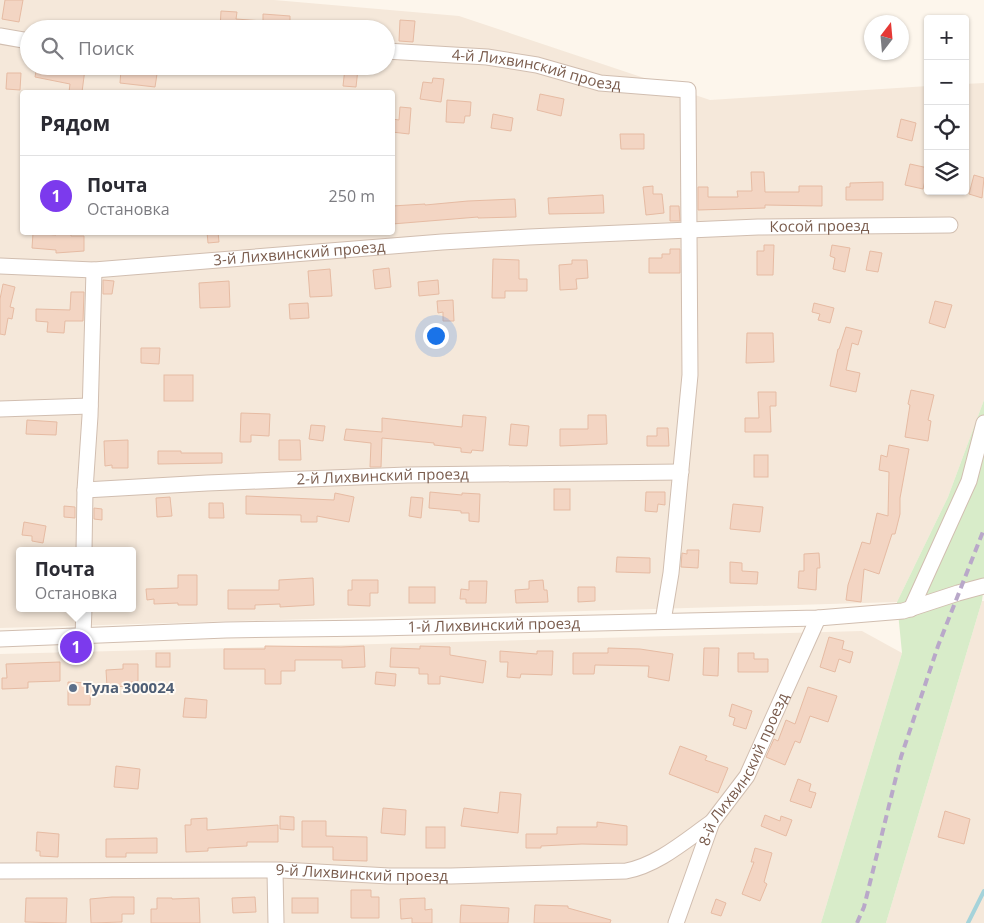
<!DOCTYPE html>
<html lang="ru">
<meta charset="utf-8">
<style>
:root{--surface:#fff;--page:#f7f7f7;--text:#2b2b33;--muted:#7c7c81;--line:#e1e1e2;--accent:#7c3aed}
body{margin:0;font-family:"Open Sans",sans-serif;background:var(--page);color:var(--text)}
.controls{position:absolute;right:15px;top:15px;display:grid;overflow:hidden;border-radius:5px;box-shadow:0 1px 4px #0004}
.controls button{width:45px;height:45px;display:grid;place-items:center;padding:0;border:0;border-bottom:1px solid var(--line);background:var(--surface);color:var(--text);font:25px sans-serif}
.compass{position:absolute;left:864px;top:15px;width:45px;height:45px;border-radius:50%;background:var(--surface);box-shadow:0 1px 4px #0004;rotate:16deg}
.you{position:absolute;left:435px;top:335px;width:18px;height:18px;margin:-12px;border:4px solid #fff;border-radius:50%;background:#1a73e8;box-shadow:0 0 0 8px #1a73e833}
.badge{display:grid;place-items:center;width:32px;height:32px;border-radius:50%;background:var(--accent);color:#fff;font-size:16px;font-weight:700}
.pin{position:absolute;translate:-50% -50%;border:2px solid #fff;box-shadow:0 1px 5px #0006}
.popup{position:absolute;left:16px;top:547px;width:120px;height:65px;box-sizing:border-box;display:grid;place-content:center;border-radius:5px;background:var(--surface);filter:drop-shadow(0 1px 4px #0005);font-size:16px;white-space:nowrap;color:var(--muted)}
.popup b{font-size:19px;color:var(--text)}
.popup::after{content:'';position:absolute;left:50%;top:100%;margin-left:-10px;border:10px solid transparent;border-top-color:var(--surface)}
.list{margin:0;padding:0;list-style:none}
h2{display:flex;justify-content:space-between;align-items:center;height:65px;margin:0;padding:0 20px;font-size:21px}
h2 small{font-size:16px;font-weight:400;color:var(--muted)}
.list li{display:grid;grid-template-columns:32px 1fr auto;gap:15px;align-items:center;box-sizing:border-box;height:80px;padding:0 20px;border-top:1px solid var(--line)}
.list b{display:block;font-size:19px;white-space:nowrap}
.list p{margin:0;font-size:16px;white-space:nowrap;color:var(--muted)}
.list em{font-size:16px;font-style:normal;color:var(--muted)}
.icon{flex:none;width:28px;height:28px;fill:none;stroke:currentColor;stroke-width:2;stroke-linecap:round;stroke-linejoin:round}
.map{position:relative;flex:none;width:984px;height:923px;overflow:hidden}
.search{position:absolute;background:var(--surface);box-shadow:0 1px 4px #0004;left:20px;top:20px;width:375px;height:55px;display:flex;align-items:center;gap:12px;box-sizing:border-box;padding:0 18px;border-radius:28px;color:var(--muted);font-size:19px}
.panel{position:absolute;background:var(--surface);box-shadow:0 1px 4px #0004;left:20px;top:90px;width:375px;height:145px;border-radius:5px}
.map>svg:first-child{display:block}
</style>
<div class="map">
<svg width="984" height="923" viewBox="0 0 984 923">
<rect width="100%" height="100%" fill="#fdf6ec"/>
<g fill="#f5e8da" fill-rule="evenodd">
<path d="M0,0H274L459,16L710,100L928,86V191H965V84L984,83V400L948,497L897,602L0,628ZM29,29H386V66H29ZM22,92H392V232H22ZM20,551H132V608H20Z"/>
<polygon points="982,601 984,601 984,923 886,923"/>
<polygon points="862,631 902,653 821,923 0,923 0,654"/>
</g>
<polygon fill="#d8ecc9" points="984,400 984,584 982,601 886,923 821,923 902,653 897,602 948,497"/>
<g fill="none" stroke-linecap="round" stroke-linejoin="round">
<polyline stroke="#a5d3da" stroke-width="4" points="968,923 984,891"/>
</g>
<g fill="#f3d5c3" stroke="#e6bba3">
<polygon points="5,0 23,0 19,22 2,19"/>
<polygon points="221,11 237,12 236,19 263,21 263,14 290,16 290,29 220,29"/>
<polygon points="400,20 415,21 413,42 399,41"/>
<polygon points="37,66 53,66 72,70 72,68 85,69 82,92 69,92 70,84 35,77"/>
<polygon points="345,68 358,69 356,87 343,86"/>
<polygon points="121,70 157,74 155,87 120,83"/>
<polygon points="7,73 21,73 20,90 6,89"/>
<polygon points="433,78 444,79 441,102 420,99 423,82 432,83"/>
<polygon points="540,94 564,99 561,116 537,110"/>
<polygon points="447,100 471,102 470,116 465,116 464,123 446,122"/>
<polygon points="400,107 411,108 409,134 392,132 392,119 399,120"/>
<polygon points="493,114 513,118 511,131 491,128"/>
<polygon points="901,119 916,123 912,141 897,137"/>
<polygon points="620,134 644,134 644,149 621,149"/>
<polygon points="910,164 928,168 923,189 905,185"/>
<polygon points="751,172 764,172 765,192 799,192 799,186 822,186 822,206 765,205 765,208 698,210 698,187 708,187 708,197 738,197 737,191 752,191"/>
<polygon points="974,175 984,178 982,198 969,194"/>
<polygon points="883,182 883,200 846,200 846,187 850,187 850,183"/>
<polygon points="653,186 653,194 662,194 664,213 646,215 643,187"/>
<polygon points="603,195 604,213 549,214 548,198"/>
<polygon points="515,199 516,217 478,218 478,217 392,224 392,206 425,204 425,205 468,201"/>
<polygon points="670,206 679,206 680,221 670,221"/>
<polygon points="56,232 71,232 71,236 84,236 84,251 56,253 56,250 32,248 33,233 56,235"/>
<polygon points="207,232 218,232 219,242 208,243"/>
<polygon points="764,245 774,245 773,275 757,275 757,251 764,251"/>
<polygon points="832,245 850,248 845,272 833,269 835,258 830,256"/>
<polygon points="670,249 680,249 680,273 649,273 649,258 662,258 662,254 670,254"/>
<polygon points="870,251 882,253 878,272 866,270"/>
<polygon points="493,259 519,260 519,279 527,279 527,291 505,291 505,298 492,298"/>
<polygon points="572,260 587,260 588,278 576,279 577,289 560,290 559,265 572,264"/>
<polygon points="389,268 391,287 375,289 373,270"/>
<polygon points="330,269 332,296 310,297 308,271"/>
<polygon points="103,280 114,281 112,294 103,294"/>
<polygon points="438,280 439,294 419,296 418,282"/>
<polygon points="229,281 230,307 200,308 199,283"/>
<polygon points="3,284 15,287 10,307 14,308 12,319 8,318 5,335 0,334 0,299"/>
<polygon points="71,292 84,292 83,321 65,321 64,333 47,332 48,322 36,321 36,309 70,310"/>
<polygon points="453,300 454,321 443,321 443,312 438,313 437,301"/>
<polygon points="935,301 952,305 945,328 929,323"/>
<polygon points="308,303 309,318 290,319 289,304"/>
<polygon points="814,303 834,308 830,323 818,320 820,314 812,312"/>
<polygon points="846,327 862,331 858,345 852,343 846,370 860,373 856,392 830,386 838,349 839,349"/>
<polygon points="747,333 773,333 774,362 746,363"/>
<polygon points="141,348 160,348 159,364 141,363"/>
<rect x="164" y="375" width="29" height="26"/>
<polygon points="911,390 934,395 928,420 931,421 928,441 905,437 910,405 908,404"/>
<polygon points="758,392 776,392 776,406 770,406 771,432 745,432 745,418 759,418"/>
<polygon points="241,413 270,414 269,436 251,435 251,442 240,442"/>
<polygon points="463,415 486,417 483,451 472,450 471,453 461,452 461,448 434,445 434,443 382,438 381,467 370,467 371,443 344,440 346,429 382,432 382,418 462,427"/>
<polygon points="588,415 606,415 607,444 560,446 560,429 588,429"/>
<polygon points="27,420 57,422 56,435 26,434"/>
<polygon points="511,424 529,426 527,446 509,445"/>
<polygon points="311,425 325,426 323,441 309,439"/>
<polygon points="657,428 668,428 669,446 647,446 647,436 657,436"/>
<polygon points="128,440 128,468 112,468 112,465 105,466 104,441"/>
<polygon points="279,440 300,440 301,460 279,460"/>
<polygon points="889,445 909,449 900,498 900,514 895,534 892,534 879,574 864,569 861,602 846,600 848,585 862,542 870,544 877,513 888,516 889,472 879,470 881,455 887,457"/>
<polygon points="158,451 181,451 181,453 222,453 222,463 158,464"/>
<rect x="754" y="455" width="14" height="22"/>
<rect x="554" y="489" width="16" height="21"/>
<polygon points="430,492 462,495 462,493 480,494 479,522 469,521 469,513 461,513 461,511 429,508"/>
<polygon points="646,492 665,492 665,505 658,504 657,512 645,511"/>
<polygon points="335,493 354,497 349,522 317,516 317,522 301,522 301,515 246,514 246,496 334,500"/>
<polygon points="170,497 172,516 157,517 156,498"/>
<polygon points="411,497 423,498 421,518 409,516"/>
<polygon points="209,503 223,503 224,518 209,518"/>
<polygon points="733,504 763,507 760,532 730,529"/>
<polygon points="64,506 75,507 75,518 64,517"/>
<polygon points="94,508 102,509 102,520 94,519"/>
<polygon points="24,522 46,526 43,543 32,541 32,536 22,535"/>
<polygon points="687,550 699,550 698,568 681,567 682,553 687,554"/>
<polygon points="819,553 820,568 817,568 816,590 798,588 799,571 804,571 804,554"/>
<polygon points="617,557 650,558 650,573 616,572"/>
<polygon points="730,562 742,563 742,571 758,572 757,584 730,583"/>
<polygon points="178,575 197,575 197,605 178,605 178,603 154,604 154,599 147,600 146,589 178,588"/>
<polygon points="313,578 314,605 280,607 280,604 255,605 255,609 228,609 228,590 279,590 279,580"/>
<polygon points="352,580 378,580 378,593 370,593 370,606 348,605 348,590 352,590"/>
<polygon points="543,580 544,590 547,590 548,602 516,603 515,590 529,589 529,581"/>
<polygon points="469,581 487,581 486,603 466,603 466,599 460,599 461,589 469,590"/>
<rect x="409" y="587" width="26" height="16"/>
<polygon points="578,587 595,587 595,601 578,602"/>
<polygon points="829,637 844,641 842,649 853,652 850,663 839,659 835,672 820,667"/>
<polygon points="265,646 341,647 364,646 365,667 342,668 342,660 295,660 295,671 281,671 281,684 265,684 265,669 224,669 224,649 265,649"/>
<polygon points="420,646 450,647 450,655 486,661 483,683 440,676 440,684 428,684 428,674 419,674 419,668 390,667 391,648 420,649"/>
<polygon points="608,648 640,649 673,654 669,681 648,677 649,666 595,665 594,674 573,674 573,653 608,653"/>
<polygon points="704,648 719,648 718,676 703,675"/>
<polygon points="500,651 537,654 537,651 553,651 552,675 521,674 520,678 507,677 508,662 500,662"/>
<rect x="156" y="653" width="14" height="14"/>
<polygon points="738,653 754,653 754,659 768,659 768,672 738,672"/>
<polygon points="60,662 60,681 28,682 28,688 2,689 2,678 7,678 6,664"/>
<polygon points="123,664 138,664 138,681 131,682 131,686 107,687 106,670 123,669"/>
<polygon points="376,672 396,674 395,686 375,684"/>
<polygon points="68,682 91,683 90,705 68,705"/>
<polygon points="808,687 837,696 828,722 810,716 800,743 795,741 785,765 766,757 774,739 778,741 786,720 795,724"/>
<polygon points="185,698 207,700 206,718 183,717"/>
<polygon points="732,704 752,711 746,729 733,725 735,718 729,716"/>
<polygon points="680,746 707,756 705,760 728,768 718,793 669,774"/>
<polygon points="116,766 140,769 138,789 114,787"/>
<polygon points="798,779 811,784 809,791 816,793 811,808 790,801"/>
<polygon points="500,792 521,794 518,833 461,826 464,808 498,813"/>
<polygon points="383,808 406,810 405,835 381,833"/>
<polygon points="945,811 970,819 964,844 938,837"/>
<polygon points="765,815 780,821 781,816 792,820 786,836 761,826"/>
<polygon points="280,816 294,817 294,830 280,829"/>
<polygon points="207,818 207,830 278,825 278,842 247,842 247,846 208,848 208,851 186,852 185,825 191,825 191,819"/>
<polygon points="302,821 326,821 326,836 367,837 367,861 333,860 333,847 302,847"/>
<polygon points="597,822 627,826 627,845 582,844 541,846 541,848 526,848 526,834 557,834 557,827 597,827"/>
<rect x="426" y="827" width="19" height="21"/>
<polygon points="37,832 59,834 58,857 40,856 40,851 36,851"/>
<polygon points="157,838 157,853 126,853 126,857 106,857 106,839"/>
<polygon points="755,848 772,853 764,882 767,884 760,901 742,894 754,862 751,862"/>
<polygon points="351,890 371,890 371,897 379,897 379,918 351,918"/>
<polygon points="112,897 134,897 134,914 122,914 122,922 91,923 90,899"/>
<polygon points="255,897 256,912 233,913 232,898"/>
<polygon points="26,898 67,898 66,923 25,922"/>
<polygon points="157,898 172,898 172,899 199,898 200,923 151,923 151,909 157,909"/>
<rect x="292" y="898" width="26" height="15"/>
<polygon points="425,898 425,910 432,909 432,923 412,923 412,918 401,919 400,899"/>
<polygon points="716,899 726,903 721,916 711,913"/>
<polygon points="461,905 509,908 508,923 460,923"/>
<polygon points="535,905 568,906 568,908 611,920 610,923 534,923"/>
</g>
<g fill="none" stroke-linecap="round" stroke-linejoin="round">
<g stroke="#d1beb0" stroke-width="17">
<g id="minor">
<polyline points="0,36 29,41"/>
<path id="s1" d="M386,51L487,57L537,65L600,83L688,90L690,375L671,573L663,621"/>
<path id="s2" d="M0,266L94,270L442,242L529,237L758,227L950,225"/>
<polyline points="0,409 90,406"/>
<path id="s3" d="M85,490L207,483L407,475L681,472"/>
<polyline points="84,551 85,490 90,416 94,270"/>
<polyline points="911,609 969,481 984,423"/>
<polyline points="83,636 84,608"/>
<path id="s4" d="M0,639L226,630L375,628L818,618L903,611L958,593L984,586"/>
<path id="s5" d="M0,871L282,870L389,876H451L626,871C658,865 686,840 712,822"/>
<polyline points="275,871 276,923"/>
<path id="s6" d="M676,923L712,822L747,776L818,618"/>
</g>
</g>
<use href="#minor" stroke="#fff" stroke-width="15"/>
<polyline stroke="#b9a8c9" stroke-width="4" stroke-dasharray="8 5" stroke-linecap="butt" points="857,923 864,907 901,757 938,646 984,529"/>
</g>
<circle fill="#5c6f8a" stroke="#fffaf3" stroke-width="2" cx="73" cy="688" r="5"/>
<g text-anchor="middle" stroke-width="4" stroke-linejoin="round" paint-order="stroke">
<g font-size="15" fill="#7a5c4d" stroke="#fffaf3">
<text dy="5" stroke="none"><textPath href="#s1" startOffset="152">4-й Лихвинский проезд</textPath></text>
<text dy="5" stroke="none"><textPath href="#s2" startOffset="821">Косой проезд</textPath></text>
<text dy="5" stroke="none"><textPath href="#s2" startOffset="300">3-й Лихвинский проезд</textPath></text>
<text dy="5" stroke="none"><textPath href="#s3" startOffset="298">2-й Лихвинский проезд</textPath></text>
<text dy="5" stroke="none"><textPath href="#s4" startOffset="494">1-й Лихвинский проезд</textPath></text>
<text dy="5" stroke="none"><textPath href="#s6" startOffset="169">8-й Лихвинский проезд</textPath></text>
<text dy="5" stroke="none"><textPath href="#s5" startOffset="362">9-й Лихвинский проезд</textPath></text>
</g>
<g font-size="15" font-weight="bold" fill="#4e5e75" stroke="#fffaf3" text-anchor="start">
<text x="83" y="693">Тула 300024</text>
</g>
</g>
</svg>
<div class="controls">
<button>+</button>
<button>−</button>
<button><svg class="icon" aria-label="locate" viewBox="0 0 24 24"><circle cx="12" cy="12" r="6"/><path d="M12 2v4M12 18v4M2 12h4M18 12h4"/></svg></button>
<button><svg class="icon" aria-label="layers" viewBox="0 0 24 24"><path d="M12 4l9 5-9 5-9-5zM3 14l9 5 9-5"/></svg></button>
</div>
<svg class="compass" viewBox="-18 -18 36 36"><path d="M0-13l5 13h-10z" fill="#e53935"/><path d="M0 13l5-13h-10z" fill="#7c7c81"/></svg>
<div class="you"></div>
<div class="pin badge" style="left:76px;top:647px">1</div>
<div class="popup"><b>Почта</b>Остановка</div>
<div class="search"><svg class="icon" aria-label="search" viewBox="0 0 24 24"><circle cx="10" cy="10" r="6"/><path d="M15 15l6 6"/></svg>Поиск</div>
<section class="panel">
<h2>Рядом<small></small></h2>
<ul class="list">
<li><span class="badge">1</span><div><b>Почта</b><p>Остановка</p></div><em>250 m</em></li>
</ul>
</section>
</div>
